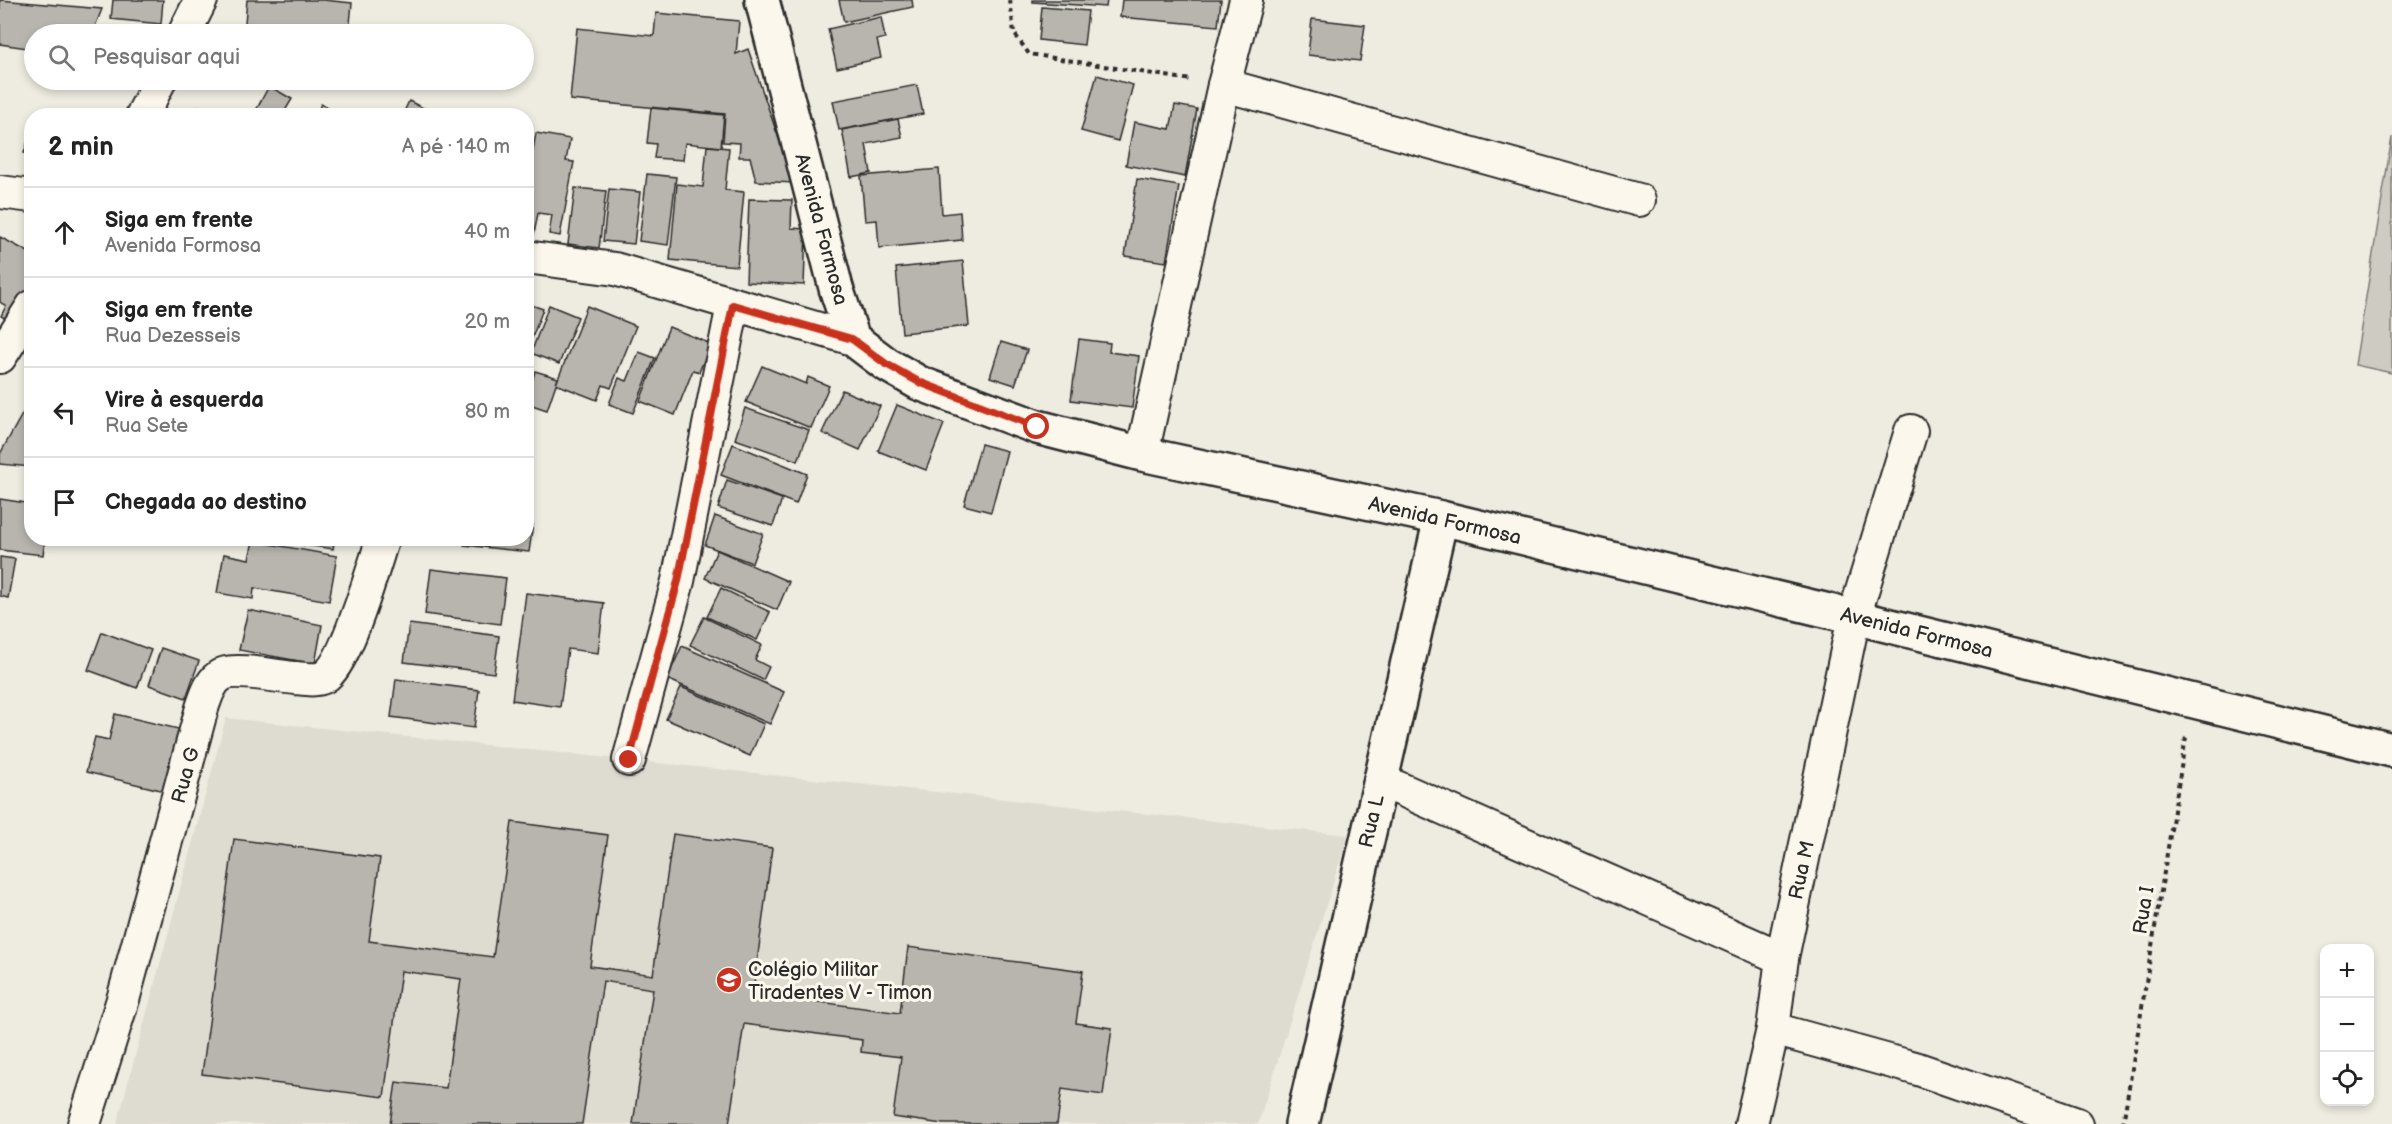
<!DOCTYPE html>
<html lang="pt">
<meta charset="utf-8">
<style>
:root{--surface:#fff;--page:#f6f6f6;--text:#222;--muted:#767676;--line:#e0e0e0}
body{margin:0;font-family:"Balsamiq Sans",sans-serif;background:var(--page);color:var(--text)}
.controls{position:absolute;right:18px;bottom:18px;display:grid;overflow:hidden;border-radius:12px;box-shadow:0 3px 9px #0003}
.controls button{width:54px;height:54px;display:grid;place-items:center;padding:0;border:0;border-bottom:2px solid var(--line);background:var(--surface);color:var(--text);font:30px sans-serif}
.stop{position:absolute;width:18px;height:18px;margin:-14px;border:4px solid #c8321e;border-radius:50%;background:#fff}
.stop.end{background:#c8321e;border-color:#fff;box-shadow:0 2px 6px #0008}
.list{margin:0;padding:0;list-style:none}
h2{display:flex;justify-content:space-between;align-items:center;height:78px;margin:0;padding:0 24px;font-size:26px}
h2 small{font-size:20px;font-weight:400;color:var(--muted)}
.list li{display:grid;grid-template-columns:39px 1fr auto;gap:18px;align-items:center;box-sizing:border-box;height:90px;padding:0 24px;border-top:2px solid var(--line)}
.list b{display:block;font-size:22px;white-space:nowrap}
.list p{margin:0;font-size:20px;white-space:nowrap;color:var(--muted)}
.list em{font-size:20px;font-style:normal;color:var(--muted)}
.icon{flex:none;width:33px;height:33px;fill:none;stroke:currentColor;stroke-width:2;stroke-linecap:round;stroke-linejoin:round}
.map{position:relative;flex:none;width:2392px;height:1124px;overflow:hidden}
.search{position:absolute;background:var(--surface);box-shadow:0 3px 9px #0003;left:24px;top:24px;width:510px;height:66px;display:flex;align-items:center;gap:15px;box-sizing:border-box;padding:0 21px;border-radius:33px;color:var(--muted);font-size:22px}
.panel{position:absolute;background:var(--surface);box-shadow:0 3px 9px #0003;left:24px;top:108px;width:510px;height:438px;border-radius:24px}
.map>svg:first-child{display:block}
</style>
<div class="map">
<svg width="2392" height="1124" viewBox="0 0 2392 1124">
<rect width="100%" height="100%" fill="#eeebe0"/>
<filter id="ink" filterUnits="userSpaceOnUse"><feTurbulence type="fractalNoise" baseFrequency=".0167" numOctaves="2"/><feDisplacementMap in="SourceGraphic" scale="12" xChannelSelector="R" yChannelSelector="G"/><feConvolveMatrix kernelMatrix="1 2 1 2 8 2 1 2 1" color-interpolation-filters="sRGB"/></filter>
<g filter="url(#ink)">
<polygon fill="#dedbd1" points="226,718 1348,835 1258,1124 117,1124"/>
<polygon fill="#cecbc2" stroke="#7c7b76" stroke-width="1.5" points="2392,137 2392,373 2355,365"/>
<g fill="#b8b5ae" stroke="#2b2b2b" stroke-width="1.5">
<polygon points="0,0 102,9 92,34 34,34 34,49 0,44"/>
<polygon points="113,0 163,0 161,24 111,19"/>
<polygon points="247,0 323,0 352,3 349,34 244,34"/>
<polygon points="839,0 912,0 913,7 844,22"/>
<polygon points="1033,0 1107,0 1106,7 1033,2"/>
<polygon points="1122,0 1221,0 1218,26 1120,17"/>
<polygon points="1042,7 1088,11 1084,45 1039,40"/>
<polygon points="656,13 739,21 736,54 748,49 794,183 756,181 750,157 739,157 740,143 723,142 725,114 570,100 577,28 654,36"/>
<polygon points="881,17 885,38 877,40 881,58 837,68 828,29"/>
<polygon points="1312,19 1365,25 1360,61 1308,55"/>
<polygon points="1097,75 1133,85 1118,141 1081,131"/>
<polygon points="917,85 923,114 839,130 833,101"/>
<polygon points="269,86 292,99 282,116 253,116"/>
<polygon points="409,101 431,112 430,116 402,116"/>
<polygon points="321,104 342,116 315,116"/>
<polygon points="1175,105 1197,109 1185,177 1126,165 1134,122 1170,129"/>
<polygon points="199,107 215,116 195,116"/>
<polygon points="651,108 724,115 721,147 685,143 683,160 654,158 656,144 647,143"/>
<polygon points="898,119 902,137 866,144 871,173 851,177 842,130"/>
<polygon points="32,130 32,155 24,153"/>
<polygon points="536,133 570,139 566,161 574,162 560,236 549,234 552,215 538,213 534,234 526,232 526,188"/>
<polygon points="707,146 729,148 725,190 744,192 737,266 670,260 677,184 703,187"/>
<polygon points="939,169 942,214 960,212 962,240 879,248 877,220 865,221 861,176"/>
<polygon points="647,174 676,177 668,245 639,241"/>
<polygon points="1137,179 1179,186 1166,262 1125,256"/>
<polygon points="575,188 606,191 599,248 568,244"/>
<polygon points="609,189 640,192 634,244 603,241"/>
<polygon points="749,199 792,200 791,228 806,229 804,285 746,282"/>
<polygon points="0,237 32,254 32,296 16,324 1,316 6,306 0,302"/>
<polygon points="963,261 969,326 902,333 896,268"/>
<polygon points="526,303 543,309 526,354"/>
<polygon points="549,305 578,317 559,364 531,353"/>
<polygon points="587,306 636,326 611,388 603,385 597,400 556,384"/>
<polygon points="669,327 711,344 699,372 693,370 675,415 640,401"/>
<polygon points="1079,339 1110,343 1109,352 1139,356 1132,408 1071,400"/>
<polygon points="1001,342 1027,350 1015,385 990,377"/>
<polygon points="639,352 655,358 633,413 609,404 619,378 627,381"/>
<polygon points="762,366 806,384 808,377 829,386 811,428 746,402"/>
<polygon points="535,371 558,378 547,410 526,403"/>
<polygon points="842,390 880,406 860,450 822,433"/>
<polygon points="28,404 32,404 32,467 0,464 0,454"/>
<polygon points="897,405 944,424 926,470 878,451"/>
<polygon points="745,408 809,430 798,461 735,439"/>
<polygon points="733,444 807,474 796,504 721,475"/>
<polygon points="981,444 1007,451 991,512 964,505"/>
<polygon points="727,480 782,499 773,526 718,508"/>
<polygon points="0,499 32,504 32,538 45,538 43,555 0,550"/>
<polygon points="715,516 763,534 752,563 705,545"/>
<polygon points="526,524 533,524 529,552 464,545 465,538 526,538"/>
<polygon points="257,538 335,538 333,549"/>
<polygon points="253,541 337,556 329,601 254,588 253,599 217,593 224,554 249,559"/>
<polygon points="717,550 789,582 777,610 705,578"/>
<polygon points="0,557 15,559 8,598 0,596"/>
<polygon points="431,569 506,578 500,624 425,614"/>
<polygon points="721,588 770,612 757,640 707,617"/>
<polygon points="526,593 604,603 598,653 568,649 560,707 512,700"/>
<polygon points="248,610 322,625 315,664 239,650"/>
<polygon points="704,617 762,645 755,660 769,667 763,680 690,645"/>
<polygon points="409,624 499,636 494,673 404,662"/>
<polygon points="102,632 151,650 137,688 88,670"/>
<polygon points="682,646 784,692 770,724 667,679"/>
<polygon points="161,648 199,661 186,698 149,685"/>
<polygon points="396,679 479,690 474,728 391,717"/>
<polygon points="681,687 764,724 750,756 666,719"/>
<polygon points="115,714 191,732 169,792 86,772 95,737 109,740"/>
<polygon points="512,822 608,835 590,966 653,975 673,834 772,848 753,993 900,1013 908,947 1083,971 1076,1023 1112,1028 1103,1095 1062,1089 1057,1124 943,1124 893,1117 901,1057 861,1052 862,1040 744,1024 729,1124 633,1124 653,989 603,981 582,1124 390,1124 396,1082 446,1088 461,979 401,971 384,1097 202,1074 234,839 380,858 369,941 493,957"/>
</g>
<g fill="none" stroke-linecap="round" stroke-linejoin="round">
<g stroke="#2b2b2b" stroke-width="36">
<g id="minor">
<polyline points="184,34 201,0"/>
<polyline points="1224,85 1639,200"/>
<polyline points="142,116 160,80"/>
<polyline points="0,192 32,196"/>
<polyline points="526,257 615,269 853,339"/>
<polyline points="0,357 32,307"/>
<polyline points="1142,454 1224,85 1246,0"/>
<polyline points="629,760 678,581 733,305"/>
<polyline points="1380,780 1782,958"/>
<polyline points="1773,1029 1918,1069 2077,1124"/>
<path d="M84,1124L124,996L202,708C206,697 210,680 223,674C237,668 280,677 296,678C305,679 316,681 324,677C346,665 374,565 383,538"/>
<polyline points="1751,1124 1773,1029 1782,958 1854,617 1911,431"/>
</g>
</g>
<g stroke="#2b2b2b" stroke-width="38">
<polyline id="tertiary" points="1302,1124 1441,518"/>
</g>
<g stroke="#2b2b2b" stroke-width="38">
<polyline id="secondary" points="762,0 836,288 853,339 886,364 919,383 1037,427 1142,454 1441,518 1854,617 2392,750"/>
</g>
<g stroke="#2b2b2b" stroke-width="4" stroke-dasharray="4.5 4.5" stroke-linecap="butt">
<polyline points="1010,0 1014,33 1029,54 1191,80"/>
<polyline points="2123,1124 2186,737"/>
</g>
<use href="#minor" stroke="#fbf7ec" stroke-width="32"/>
<use href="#tertiary" stroke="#fbf7ec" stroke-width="33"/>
<use href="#secondary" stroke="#fbf7ec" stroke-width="33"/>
</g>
</g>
<g fill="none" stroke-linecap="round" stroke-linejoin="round" filter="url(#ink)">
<polyline stroke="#c8321e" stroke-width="8" points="629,760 678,581 733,305 852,339 886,364 919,382 1037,427"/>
</g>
<defs>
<g id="school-disc" transform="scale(1.35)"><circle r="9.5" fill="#c8321e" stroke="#fbf7ec"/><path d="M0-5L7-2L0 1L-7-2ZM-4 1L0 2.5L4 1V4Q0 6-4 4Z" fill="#fff"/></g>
</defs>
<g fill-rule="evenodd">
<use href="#school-disc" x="729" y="980"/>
</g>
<g text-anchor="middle" stroke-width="6" stroke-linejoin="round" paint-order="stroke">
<g font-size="20" fill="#2b2b2b" stroke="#fbf7ec">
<text transform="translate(822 229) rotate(75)" y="7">Avenida Formosa</text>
<text transform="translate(1445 520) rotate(13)" y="7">Avenida Formosa</text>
<text transform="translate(1917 632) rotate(14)" y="7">Avenida Formosa</text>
<text transform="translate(185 775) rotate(-75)" y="7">Rua G</text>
<text transform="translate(1371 821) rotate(-77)" y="7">Rua L</text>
<text transform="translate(1801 870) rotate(-78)" y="7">Rua M</text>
<text transform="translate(2143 910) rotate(-81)" y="7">Rua I</text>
</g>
<g font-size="20" fill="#2b2b2b" stroke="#fbf7ec" text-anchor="start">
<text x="748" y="976">Colégio Militar<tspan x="748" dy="23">Tiradentes V - Timon</tspan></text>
</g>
</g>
</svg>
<div class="controls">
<button>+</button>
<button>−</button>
<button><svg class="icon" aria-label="locate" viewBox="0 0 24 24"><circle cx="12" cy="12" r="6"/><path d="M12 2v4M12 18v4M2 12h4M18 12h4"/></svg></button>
</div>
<div class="stop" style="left:1037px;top:427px"></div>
<div class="stop end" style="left:629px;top:760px"></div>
<div class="search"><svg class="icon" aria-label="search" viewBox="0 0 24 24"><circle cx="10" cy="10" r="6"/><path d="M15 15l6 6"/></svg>Pesquisar aqui</div>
<section class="panel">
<h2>2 min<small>A pé · 140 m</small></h2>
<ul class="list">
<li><svg class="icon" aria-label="ahead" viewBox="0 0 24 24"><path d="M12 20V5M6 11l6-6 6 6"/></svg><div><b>Siga em frente</b><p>Avenida Formosa</p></div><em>40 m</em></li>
<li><svg class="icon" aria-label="ahead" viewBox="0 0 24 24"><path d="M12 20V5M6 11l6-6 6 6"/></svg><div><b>Siga em frente</b><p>Rua Dezesseis</p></div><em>20 m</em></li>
<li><svg class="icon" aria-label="left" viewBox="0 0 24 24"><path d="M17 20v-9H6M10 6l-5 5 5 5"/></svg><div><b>Vire à esquerda</b><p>Rua Sete</p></div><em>80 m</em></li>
<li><svg class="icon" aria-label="arrive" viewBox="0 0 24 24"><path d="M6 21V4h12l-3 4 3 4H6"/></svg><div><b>Chegada ao destino</b></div></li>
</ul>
</section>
</div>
